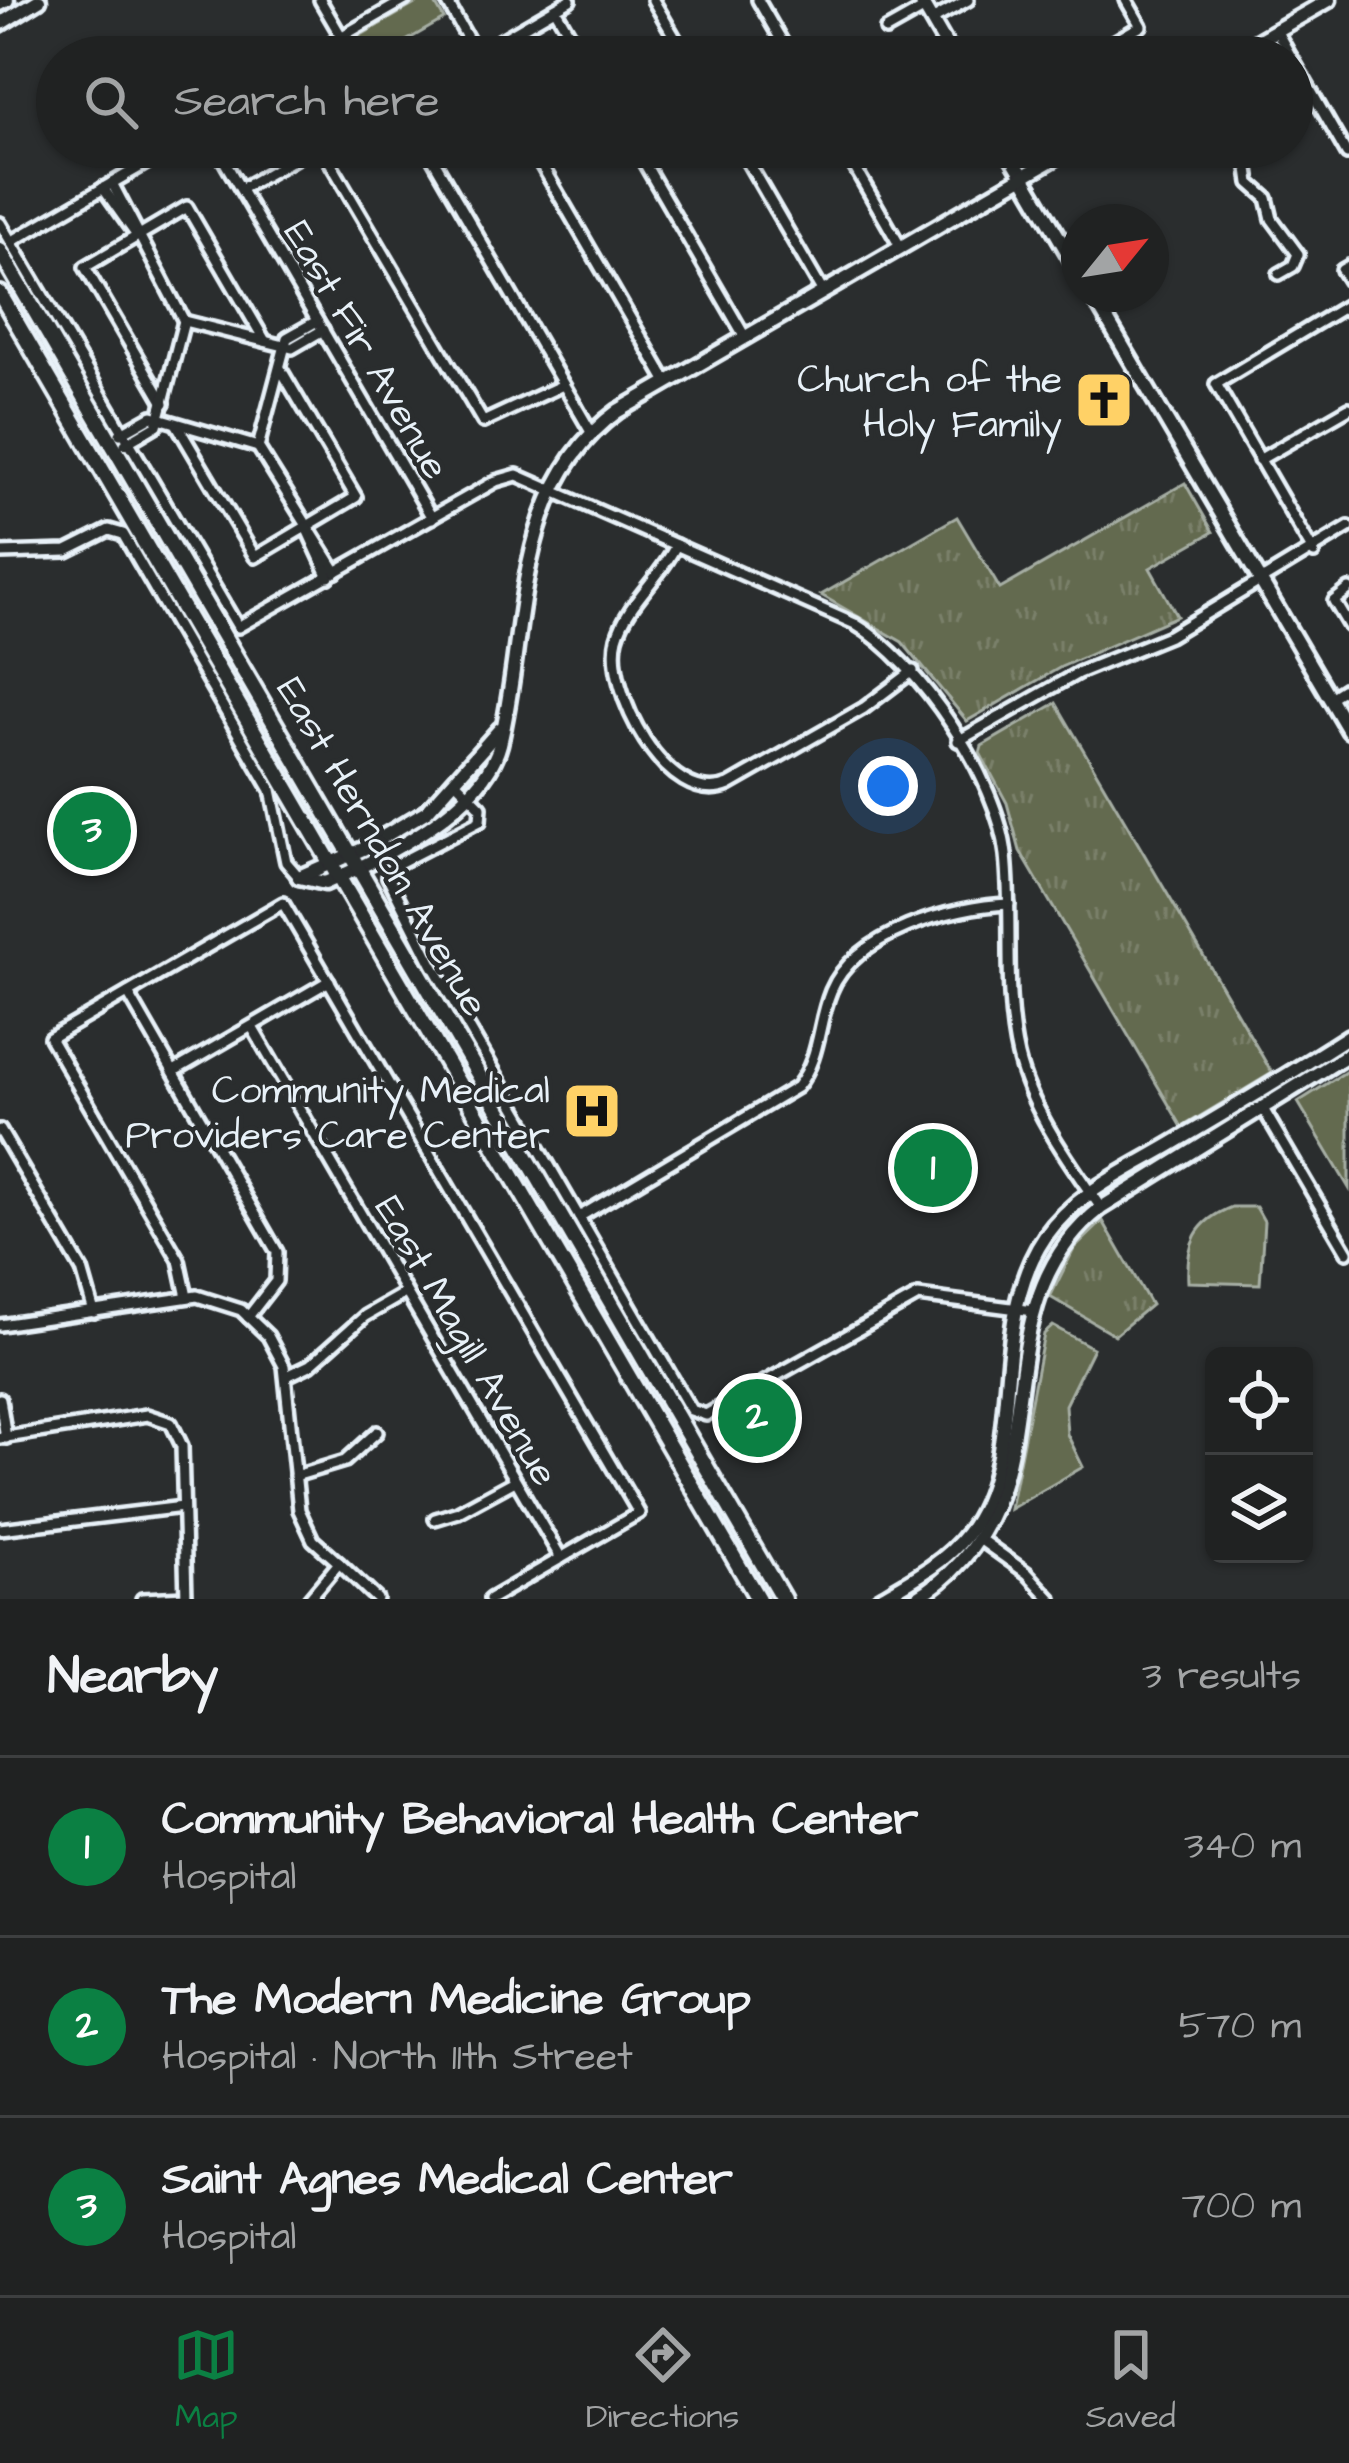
<!DOCTYPE html>
<meta charset="utf-8">
<style>
:root{--surface:#202222;--page:#2d2f2f;--text:#f1f3f6;--muted:#a2a4a5;--line:#3d3f40;--accent:#0b8043}
body{margin:0;font-family:"Architects Daughter",sans-serif;background:var(--page);color:var(--text)}
.controls{position:absolute;right:36px;bottom:36px;display:grid;overflow:hidden;border-radius:18px;box-shadow:0 3px 9px #0004}
.controls button{width:108px;height:108px;display:grid;place-items:center;padding:0;border:0;border-bottom:3px solid var(--line);background:var(--surface);color:var(--text);font:60px sans-serif}
.compass{position:absolute;left:1061px;top:204px;width:108px;height:108px;border-radius:50%;background:var(--surface);box-shadow:0 3px 9px #0004;rotate:60deg}
.you{position:absolute;left:888px;top:786px;width:42px;height:42px;margin:-30px;border:9px solid #fff;border-radius:50%;background:#1a73e8;box-shadow:0 0 0 18px #1a73e833}
.badge{display:grid;place-items:center;width:78px;height:78px;border-radius:50%;background:var(--accent);color:#fff;font-size:39px;font-weight:700}
.pin{position:absolute;translate:-50% -50%;border:6px solid #fff;box-shadow:0 3px 12px #0006}
.list{margin:0;padding:0;list-style:none}
h2{display:flex;justify-content:space-between;align-items:center;height:156px;margin:0;padding:0 48px;font-size:51px}
h2 small{font-size:39px;font-weight:400;color:var(--muted)}
.list li{display:grid;grid-template-columns:78px 1fr auto;gap:36px;align-items:center;box-sizing:border-box;height:180px;padding:0 48px;border-top:3px solid var(--line)}
.list b{display:block;font-size:45px;white-space:nowrap}
.list p{margin:0;font-size:39px;white-space:nowrap;color:var(--muted)}
.list em{font-size:39px;font-style:normal;color:var(--muted)}
.icon{flex:none;width:66px;height:66px;fill:none;stroke:currentColor;stroke-width:2;stroke-linecap:round;stroke-linejoin:round}
.map{position:relative;flex:none;width:1349px;height:1599px;overflow:hidden}
.search{position:absolute;background:var(--surface);box-shadow:0 3px 9px #0004;left:36px;right:36px;top:36px;height:132px;display:flex;align-items:center;gap:30px;box-sizing:border-box;padding:0 42px;border-radius:66px;color:var(--muted);font-size:45px}
.sheet{height:696px;background:var(--surface)}
nav{display:flex;justify-content:space-around;align-items:center;box-sizing:border-box;height:168px;border-top:3px solid var(--line);background:var(--surface);font-size:33px;color:var(--muted)}
nav a{display:grid;justify-items:center;gap:6px}
nav .on{color:var(--accent)}
.map>svg:first-child{display:block}
</style>
<div class="map">
<svg width="1349" height="1599" viewBox="0 0 1349 1599">
<defs>
<pattern id="grass-tufts" width="24" height="20" patternUnits="userSpaceOnUse" patternTransform="scale(3)"><rect width="24" height="20" fill="#646a50"/><path d="M3 7l-1-3M5 7V3M7 7l1-3M15 17l-1-3M17 17v-4M19 17l1-3" fill="none" stroke="#7a806a"/></pattern>
</defs>
<rect width="100%" height="100%" fill="#2a2d2e"/>
<filter id="ink" filterUnits="userSpaceOnUse"><feTurbulence type="fractalNoise" baseFrequency=".00833" numOctaves="2"/><feDisplacementMap in="SourceGraphic" scale="24" xChannelSelector="R" yChannelSelector="G"/><feConvolveMatrix kernelMatrix="1 2 1 2 8 2 1 2 1" color-interpolation-filters="sRGB"/></filter>
<g filter="url(#ink)">
<g fill="url(#grass-tufts)" stroke="#a6aea4" stroke-width="3">
<polygon points="1185,483 1213,532 1150,568 1177,616 1061,667 967,721 902,642 821,595 957,517 1000,589"/>
<polygon points="1056,703 1272,1073 1182,1127 1020,851 1007,803 980,753 982,746"/>
<polygon points="1103,1221 1151,1305 1115,1335 1050,1297 1074,1249"/>
</g>
<g fill="#646a50" stroke="#a6aea4" stroke-width="3">
<polygon points="422,0 433,0 444,19 378,57 323,57"/>
<polygon points="1347,1071 1349,1075 1349,1188 1298,1102"/>
<path d="M1232,1207H1256L1264,1221L1260,1284L1188,1282C1186,1244 1195,1221 1232,1207Z"/>
<polygon points="1053,1326 1093,1348 1065,1405 1067,1434 1083,1467 1010,1509 1044,1334"/>
</g>
<g fill="none" stroke-linecap="round" stroke-linejoin="round">
<g stroke="#e8f1f8" stroke-width="18">
<g id="street">
<polyline points="320,0 341,36"/>
<polyline points="446,0 478,57"/>
<polyline points="653,0 686,57"/>
<polyline points="758,0 791,57"/>
<polyline points="555,9 583,57"/>
<polyline points="932,20 968,0"/>
<polyline points="886,30 925,8"/>
<polyline points="1276,30 1291,57"/>
<polyline points="477,54 570,0"/>
<polyline points="306,57 405,0"/>
<polyline points="1088,57 1141,26 1126,0"/>
<polyline points="1292,58 1347,154"/>
<polyline points="216,147 432,518"/>
<polyline points="321,147 483,422 563,385"/>
<polyline points="426,147 591,432"/>
<polyline points="531,147 667,382"/>
<polyline points="635,147 745,337"/>
<polyline points="739,147 823,292"/>
<polyline points="843,147 901,248"/>
<polyline points="1231,147 1247,161 1250,183 1267,198 1272,219 1298,254 1293,266 1279,274"/>
<polyline points="112,183 184,321"/>
<polyline points="103,188 137,236"/>
<polyline points="241,189 315,147"/>
<path d="M0,223L238,627L496,481L517,475L855,624C920,662 998,779 1006,855C1013,921 1003,992 1018,1056C1031,1110 1070,1163 1101,1208"/>
<polyline points="11,242 174,147"/>
<polyline points="1349,266 1342,270 1349,281"/>
<polyline points="164,403 85,267 187,207 265,341"/>
<polyline points="177,425 255,557 356,497 280,368"/>
<polyline points="120,434 152,416 258,447 287,338 317,321"/>
<polyline points="125,444 157,425 184,321 292,348 323,330"/>
<polyline points="258,447 336,572"/>
<polyline points="1259,460 1349,408"/>
<polyline points="306,527 329,577"/>
<path d="M676,545C661,578 627,602 617,638C604,688 667,811 729,785L864,708L913,671"/>
<polyline points="0,553 67,551 109,530 123,534 271,790 286,862 299,877"/>
<polyline points="1314,553 1216,384 1349,304"/>
<polyline points="1349,589 1334,601 1349,626"/>
<polyline points="1330,698 1349,686"/>
<polyline points="958,741 1078,673 1169,636 1349,527"/>
<polyline points="457,783 481,807 480,821 393,866 388,877 432,964 691,1410 706,1415 918,1296 1034,1311"/>
<polyline points="128,993 277,1252 276,1281 248,1317"/>
<polyline points="252,1027 561,1558"/>
<polyline points="174,1071 329,981"/>
<polyline points="1262,1107 1347,1252"/>
<polyline points="0,1130 82,1270 94,1312"/>
<path d="M579,1217L797,1087C821,1057 817,1025 831,991C855,933 952,906 1009,904"/>
<polyline points="187,1297 179,1260 50,1038 283,903 639,1513 490,1599"/>
<polyline points="0,1325 197,1296 241,1310 268,1336 284,1366 299,1510 313,1540 339,1563 309,1599"/>
<polyline points="287,1376 310,1365 365,1316 405,1293"/>
<polyline points="0,1399 6,1438"/>
<polyline points="0,1438 147,1415 171,1423 182,1446 186,1599"/>
<polyline points="295,1476 345,1461 377,1432"/>
<polyline points="435,1519 458,1512 515,1481"/>
<polyline points="0,1529 183,1507"/>
<polyline points="981,1540 1027,1573 1051,1599"/>
<polyline points="339,1563 377,1599"/>
<polyline points="142,1599 186,1597"/>
</g>
</g>
<g stroke="#e8f1f8" stroke-width="21">
<g id="secondary">
<polyline points="920,0 953,57"/>
<polyline points="0,4 7,0"/>
<polyline points="0,24 39,0"/>
<polyline points="1230,57 1329,0"/>
<polyline points="1006,147 1079,272"/>
<polyline points="1092,294 1349,731"/>
<path d="M299,877L325,883C381,859 483,809 500,744C528,630 511,488 618,411L1074,147"/>
<polyline points="299,877 363,849 427,811 500,729"/>
<path d="M879,1599C910,1581 945,1563 967,1534C1029,1454 985,1324 1045,1237C1077,1191 1131,1169 1177,1141C1235,1107 1293,1072 1349,1036"/>
<path d="M915,1599C1075,1503 967,1312 1101,1208L1349,1054"/>
</g>
</g>
<g stroke="#e8f1f8" stroke-width="22">
<g id="primary">
<polyline points="0,251 783,1599"/>
<polyline points="0,294 758,1599"/>
</g>
</g>
<use href="#street" stroke="#2a2d2e" stroke-width="9"/>
<use href="#secondary" stroke="#2a2d2e" stroke-width="12"/>
<use href="#primary" stroke="#2a2d2e" stroke-width="14"/>
</g>
</g>
<defs>
<g id="church-square" transform="scale(3)"><rect x="-9" y="-9" width="18" height="18" rx="4" fill="#ffd166" stroke="#2a2d2e"/><path d="M-1.2-6h2.4v3.5h3.3v2.4h-3.3V6h-2.4V-.1h-3.3v-2.4h3.3Z" fill="#111"/></g>
<g id="hospital-square" transform="scale(3)"><rect x="-9" y="-9" width="18" height="18" rx="4" fill="#ffd166" stroke="#2a2d2e"/><path d="M-5-5h3v3.5h4V-5h3V5h-3V1.5h-4V5h-3Z" fill="#111"/></g>
</defs>
<g fill-rule="evenodd">
<use href="#church-square" x="1104" y="400"/>
<use href="#hospital-square" x="592" y="1111"/>
</g>
<g text-anchor="middle" stroke-width="9" stroke-linejoin="round" paint-order="stroke">
<g font-size="39" fill="#e8f1f8" stroke="#2a2d2e">
<text transform="translate(368 349) rotate(60)" y="14">East Fir Avenue</text>
<text transform="translate(384 846) rotate(60)" y="14">East Herndon Avenue</text>
<text transform="translate(468 1340) rotate(60)" y="14">East Magill Avenue</text>
</g>
<g font-size="39" fill="#e8f1f8" stroke="#2a2d2e" text-anchor="end">
<text x="1062" y="392">Church of the<tspan x="1062" dy="45">Holy Family</tspan></text>
<text x="550" y="1103">Community Medical<tspan x="550" dy="45">Providers Care Center</tspan></text>
</g>
</g>
</svg>
<div class="controls">
<button><svg class="icon" aria-label="locate" viewBox="0 0 24 24"><circle cx="12" cy="12" r="6"/><path d="M12 2v4M12 18v4M2 12h4M18 12h4"/></svg></button>
<button><svg class="icon" aria-label="layers" viewBox="0 0 24 24"><path d="M12 4l9 5-9 5-9-5zM3 14l9 5 9-5"/></svg></button>
</div>
<svg class="compass" viewBox="-18 -18 36 36"><path d="M0-13l5 13h-10z" fill="#e53935"/><path d="M0 13l5-13h-10z" fill="#a2a4a5"/></svg>
<div class="you"></div>
<div class="pin badge" style="left:933px;top:1168px">1</div>
<div class="pin badge" style="left:757px;top:1418px">2</div>
<div class="pin badge" style="left:92px;top:831px">3</div>
<div class="search"><svg class="icon" aria-label="search" viewBox="0 0 24 24"><circle cx="10" cy="10" r="6"/><path d="M15 15l6 6"/></svg>Search here</div>
</div>
<section class="sheet">
<h2>Nearby<small>3 results</small></h2>
<ul class="list">
<li><span class="badge">1</span><div><b>Community Behavioral Health Center</b><p>Hospital</p></div><em>340 m</em></li>
<li><span class="badge">2</span><div><b>The Modern Medicine Group</b><p>Hospital · North 11th Street</p></div><em>570 m</em></li>
<li><span class="badge">3</span><div><b>Saint Agnes Medical Center</b><p>Hospital</p></div><em>700 m</em></li>
</ul>
</section>
<nav>
<a class="on"><svg class="icon" aria-label="map" viewBox="0 0 24 24"><path d="M3 6l6-2 6 2 6-2v14l-6 2-6-2-6 2zM9 4v14M15 6v14"/></svg>Map</a>
<a><svg class="icon" aria-label="directions" viewBox="0 0 24 24"><path d="M12 3l9 9-9 9-9-9zM9 14v-3h6M13 9l2 2-2 2"/></svg>Directions</a>
<a><svg class="icon" aria-label="saved" viewBox="0 0 24 24"><path d="M7 4h10v16l-5-4-5 4z"/></svg>Saved</a>
</nav>
